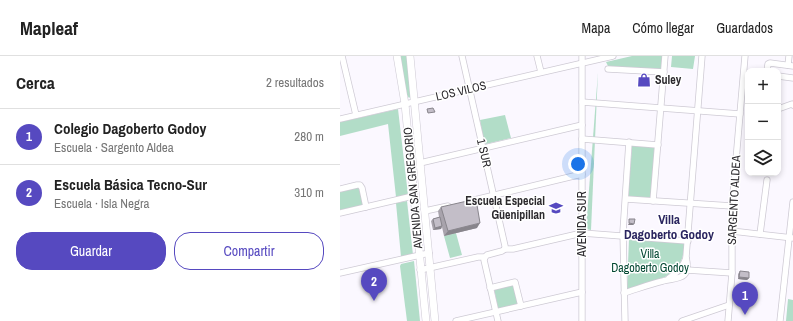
<!DOCTYPE html>
<html lang="es">
<meta charset="utf-8">
<style>
:root{--surface:#fff;--page:#f6f6f6;--text:#222;--muted:#767676;--line:#e0e0e0;--accent:#5649c0}
body{margin:0;font-family:"Archivo Narrow",sans-serif;background:var(--page);color:var(--text)}
.controls{position:absolute;right:12px;top:12px;display:grid;overflow:hidden;border-radius:8px;box-shadow:0 2px 6px #0003}
.controls button{width:36px;height:36px;display:grid;place-items:center;padding:0;border:0;border-bottom:1px solid var(--line);background:var(--surface);color:var(--text);font:20px sans-serif}
.you{position:absolute;left:238px;top:108px;width:14px;height:14px;margin:-10px;border:3px solid #fff;border-radius:50%;background:#1a73e8;box-shadow:0 0 0 6px #1a73e833}
.badge{display:grid;place-items:center;width:26px;height:26px;border-radius:50%;background:var(--accent);color:#fff;font-size:13px;font-weight:700}
.pin{position:absolute;translate:-50% -33px;filter:drop-shadow(0 1px 2px #0008)}
.pin::after{content:'';position:absolute;top:21px;width:14px;height:12px;background:inherit;clip-path:polygon(0 0,100% 0,50% 100%)}
.list{margin:0;padding:0;list-style:none}
h2{display:flex;justify-content:space-between;align-items:center;height:52px;margin:0;padding:0 16px;font-size:17px}
h2 small{font-size:13px;font-weight:400;color:var(--muted)}
.list li{display:grid;grid-template-columns:26px 1fr auto;gap:12px;align-items:center;box-sizing:border-box;height:56px;padding:0 16px;border-top:1px solid var(--line)}
.list b{display:block;font-size:15px;white-space:nowrap}
.list p{margin:0;font-size:13px;white-space:nowrap;color:var(--muted)}
.list em{font-size:13px;font-style:normal;color:var(--muted)}
.actions{display:flex;gap:8px;padding:12px 16px}
.actions a{flex:1;padding:9px 0;border:1px solid var(--accent);border-radius:16px;text-align:center;font-size:14px;color:var(--accent)}
.actions .main{background:var(--accent);color:#fff}
.icon{flex:none;width:22px;height:22px;fill:none;stroke:currentColor;stroke-width:2;stroke-linecap:round;stroke-linejoin:round}
.map{position:relative;flex:none;width:453px;height:265px;overflow:hidden}
header{display:flex;align-items:center;gap:24px;box-sizing:border-box;height:56px;padding:0 20px;background:var(--surface);border-bottom:1px solid var(--line)}
header strong{font-size:19px}
nav{display:flex;gap:22px;margin-inline-start:auto;font-size:14px}
main{display:flex}
aside{flex:1;background:var(--surface)}
.map>svg:first-child{display:block}
</style>
<header>
<strong>Mapleaf</strong>
<nav><a>Mapa</a><a>Cómo llegar</a><a>Guardados</a></nav>
</header>
<main>
<aside>
<h2>Cerca<small>2 resultados</small></h2>
<ul class="list">
<li><span class="badge">1</span><div><b>Colegio Dagoberto Godoy</b><p>Escuela · Sargento Aldea</p></div><em>280 m</em></li>
<li><span class="badge">2</span><div><b>Escuela Básica Tecno-Sur</b><p>Escuela · Isla Negra</p></div><em>310 m</em></li>
</ul>
<div class="actions"><a class="main">Guardar</a><a>Compartir</a></div>
</aside>
<div class="map">
<svg width="453" height="265" viewBox="0 0 453 265">
<rect width="100%" height="100%" fill="#fbf8ff"/>
<g fill="#b2ddc8">
<polygon points="60,0 68,0 71,40 69,42 67,39"/>
<polygon points="292,0 323,0 321,15 268,10 266,6"/>
<polygon points="332,0 355,0 353,13 331,11"/>
<polygon points="258,16 251,174 246,173"/>
<polygon points="58,53 68,139 56,141 48,68 0,80 0,66"/>
<polygon points="165,59 171,82 146,88 144,86 140,64"/>
<polygon points="292,90 315,91 311,143 288,141"/>
<polygon points="19,131 23,149 0,154 0,136"/>
<polygon points="67,145 73,199 61,201 56,147"/>
<polygon points="116,177 122,199 110,202 104,180"/>
<path d="M289,183L345,187C344,195 343,203 338,211C329,224 302,228 287,233Z"/>
<polygon points="74,205 80,265 67,265 60,210 61,208"/>
<polygon points="173,227 179,247 178,249 160,253 158,252 154,233"/>
<polygon points="448,243 453,244 453,265 446,265"/>
</g>
<g fill="none" stroke-linecap="round" stroke-linejoin="round">
<g stroke="#cecad4" stroke-width="7">
<g id="minor">
<polyline points="2,0 16,59"/>
<polyline points="122,0 165,190 165,193"/>
<polyline points="197,0 201,16"/>
<polyline points="448,9 449,0"/>
<polyline points="268,13 324,16"/>
<polyline points="427,15 428,8 430,7 453,10"/>
<polyline points="438,20 453,22"/>
<polyline points="242,46 400,58"/>
<polyline points="438,53 452,48 453,49"/>
<polyline points="0,63 273,0"/>
<polyline points="242,83 318,89"/>
<polyline points="80,107 242,69"/>
<polyline points="0,133 17,129 20,129 22,132 26,151"/>
<polyline points="286,143 392,150"/>
<polyline points="130,145 242,118"/>
<polyline points="313,145 325,0"/>
<polyline points="85,155 108,150"/>
<polyline points="0,157 73,140"/>
<polyline points="392,175 453,182"/>
<polyline points="420,178 427,124"/>
<polyline points="145,201 144,204 158,265"/>
<polyline points="80,214 138,201 145,201 147,199 162,195 165,193 173,193 242,177 348,185"/>
<polyline points="347,214 392,217"/>
<polyline points="0,217 89,197"/>
<path d="M329,222C337,217 343,211 346,202"/>
<polyline points="150,232 175,226 181,250"/>
<path d="M284,237C297,233 310,228 323,225C330,223 340,223 344,219C349,214 347,206 346,201L362,0"/>
<polyline points="116,265 242,236"/>
<polyline points="242,265 242,0"/>
<polyline points="285,265 283,176 289,86"/>
<polyline points="342,265 389,249"/>
<polyline points="388,265 392,217 392,150 405,0"/>
<polyline points="440,265 453,146"/>
</g>
</g>
<g stroke="#cecad4" stroke-width="8">
<g id="major">
<polyline points="57,0 65,48 86,265"/>
<polyline points="70,0 95,265"/>
</g>
</g>
<use href="#minor" stroke="#fff" stroke-width="5.5"/>
<use href="#major" stroke="#fff" stroke-width="7"/>
</g>
<g fill="#a8a3ac">
<polygon points="101,151 137,172 104,180 102,171 101,173 93,174 91,165 93,163 99,161 98,155"/>
<polygon points="400,215 409,222 407,224 398,223 398,218"/>
</g>
<g fill="#88858c">
<polygon points="140,167 137,172 104,180 108,175"/>
<polygon points="289,167 294,168 293,169 288,169"/>
<polygon points="102,170 101,173 93,174 95,172"/>
<polygon points="399,221 409,222 407,224 398,223"/>
</g>
<g fill="#c3bec8" stroke="#88858c">
<polygon points="93,52 95,56 88,57 87,53"/>
<polygon points="136,143 140,167 108,175 101,151"/>
<polygon points="100,161 102,170 95,172 93,163"/>
<polygon points="289,163 295,163 294,168 289,167"/>
<polygon points="400,215 409,216 409,222 399,221"/>
</g>
<defs>
<g id="shop-bare" transform="scale(1.08)"><path d="M-5-2.5h2.3a2.7 3.5 0 0 1 5.4 0H5L5.5 6h-11ZM-1.5-2.5h3a1.5 2.3 0 0 0-3 0Z" fill="#5649c0" stroke="#fff" stroke-width="2.5" paint-order="stroke"/></g>
<g id="school-bare" transform="scale(1.08)"><path d="M0-5L7-2L0 1L-7-2ZM-4 1L0 2.5L4 1V4Q0 6-4 4Z" fill="#5649c0" stroke="#fff" stroke-width="2.5" paint-order="stroke"/></g>
</defs>
<g fill-rule="evenodd">
<use href="#shop-bare" x="304" y="24"/>
<use href="#school-bare" x="216" y="152"/>
</g>
<g text-anchor="middle" stroke-width="3" stroke-linejoin="round" paint-order="stroke">
<g font-size="12" font-weight="bold" fill="#2c2a2e" stroke="#fff" text-anchor="start">
<text x="315" y="28">Suley</text>
<text x="205" y="149" text-anchor="end">Escuela Especial<tspan x="205" dy="14">Güenipillan</tspan></text>
</g>
<g font-size="12" fill="#2c2a2e" stroke="#fff">
<text transform="translate(121 35) rotate(-13)" y="4">LOS VILOS</text>
<text transform="translate(144 97) rotate(77)" y="4">1 SUR</text>
<text transform="translate(73 132) rotate(-95)" y="4">AVENIDA SAN GREGORIO</text>
<text transform="translate(394 144) rotate(-87)" y="4">SARGENTO ALDEA</text>
<text transform="translate(242 168) rotate(-90)" y="4">AVENIDA SUR</text>
</g>
<g font-size="12" fill="#004630" stroke="#fff">
<text x="310" y="202">Villa<tspan x="310" dy="14">Dagoberto Godoy</tspan></text>
</g>
<g font-size="13" font-weight="bold" fill="#2a255f" stroke="#fff">
<text x="329" y="168">Villa<tspan x="329" dy="15">Dagoberto Godoy</tspan></text>
</g>
</g>
</svg>
<div class="controls">
<button>+</button>
<button>−</button>
<button><svg class="icon" aria-label="layers" viewBox="0 0 24 24"><path d="M12 4l9 5-9 5-9-5zM3 14l9 5 9-5"/></svg></button>
</div>
<div class="you"></div>
<div class="pin badge" style="left:405px;top:259px">1</div>
<div class="pin badge" style="left:34px;top:245px">2</div>
</div>
</main>
